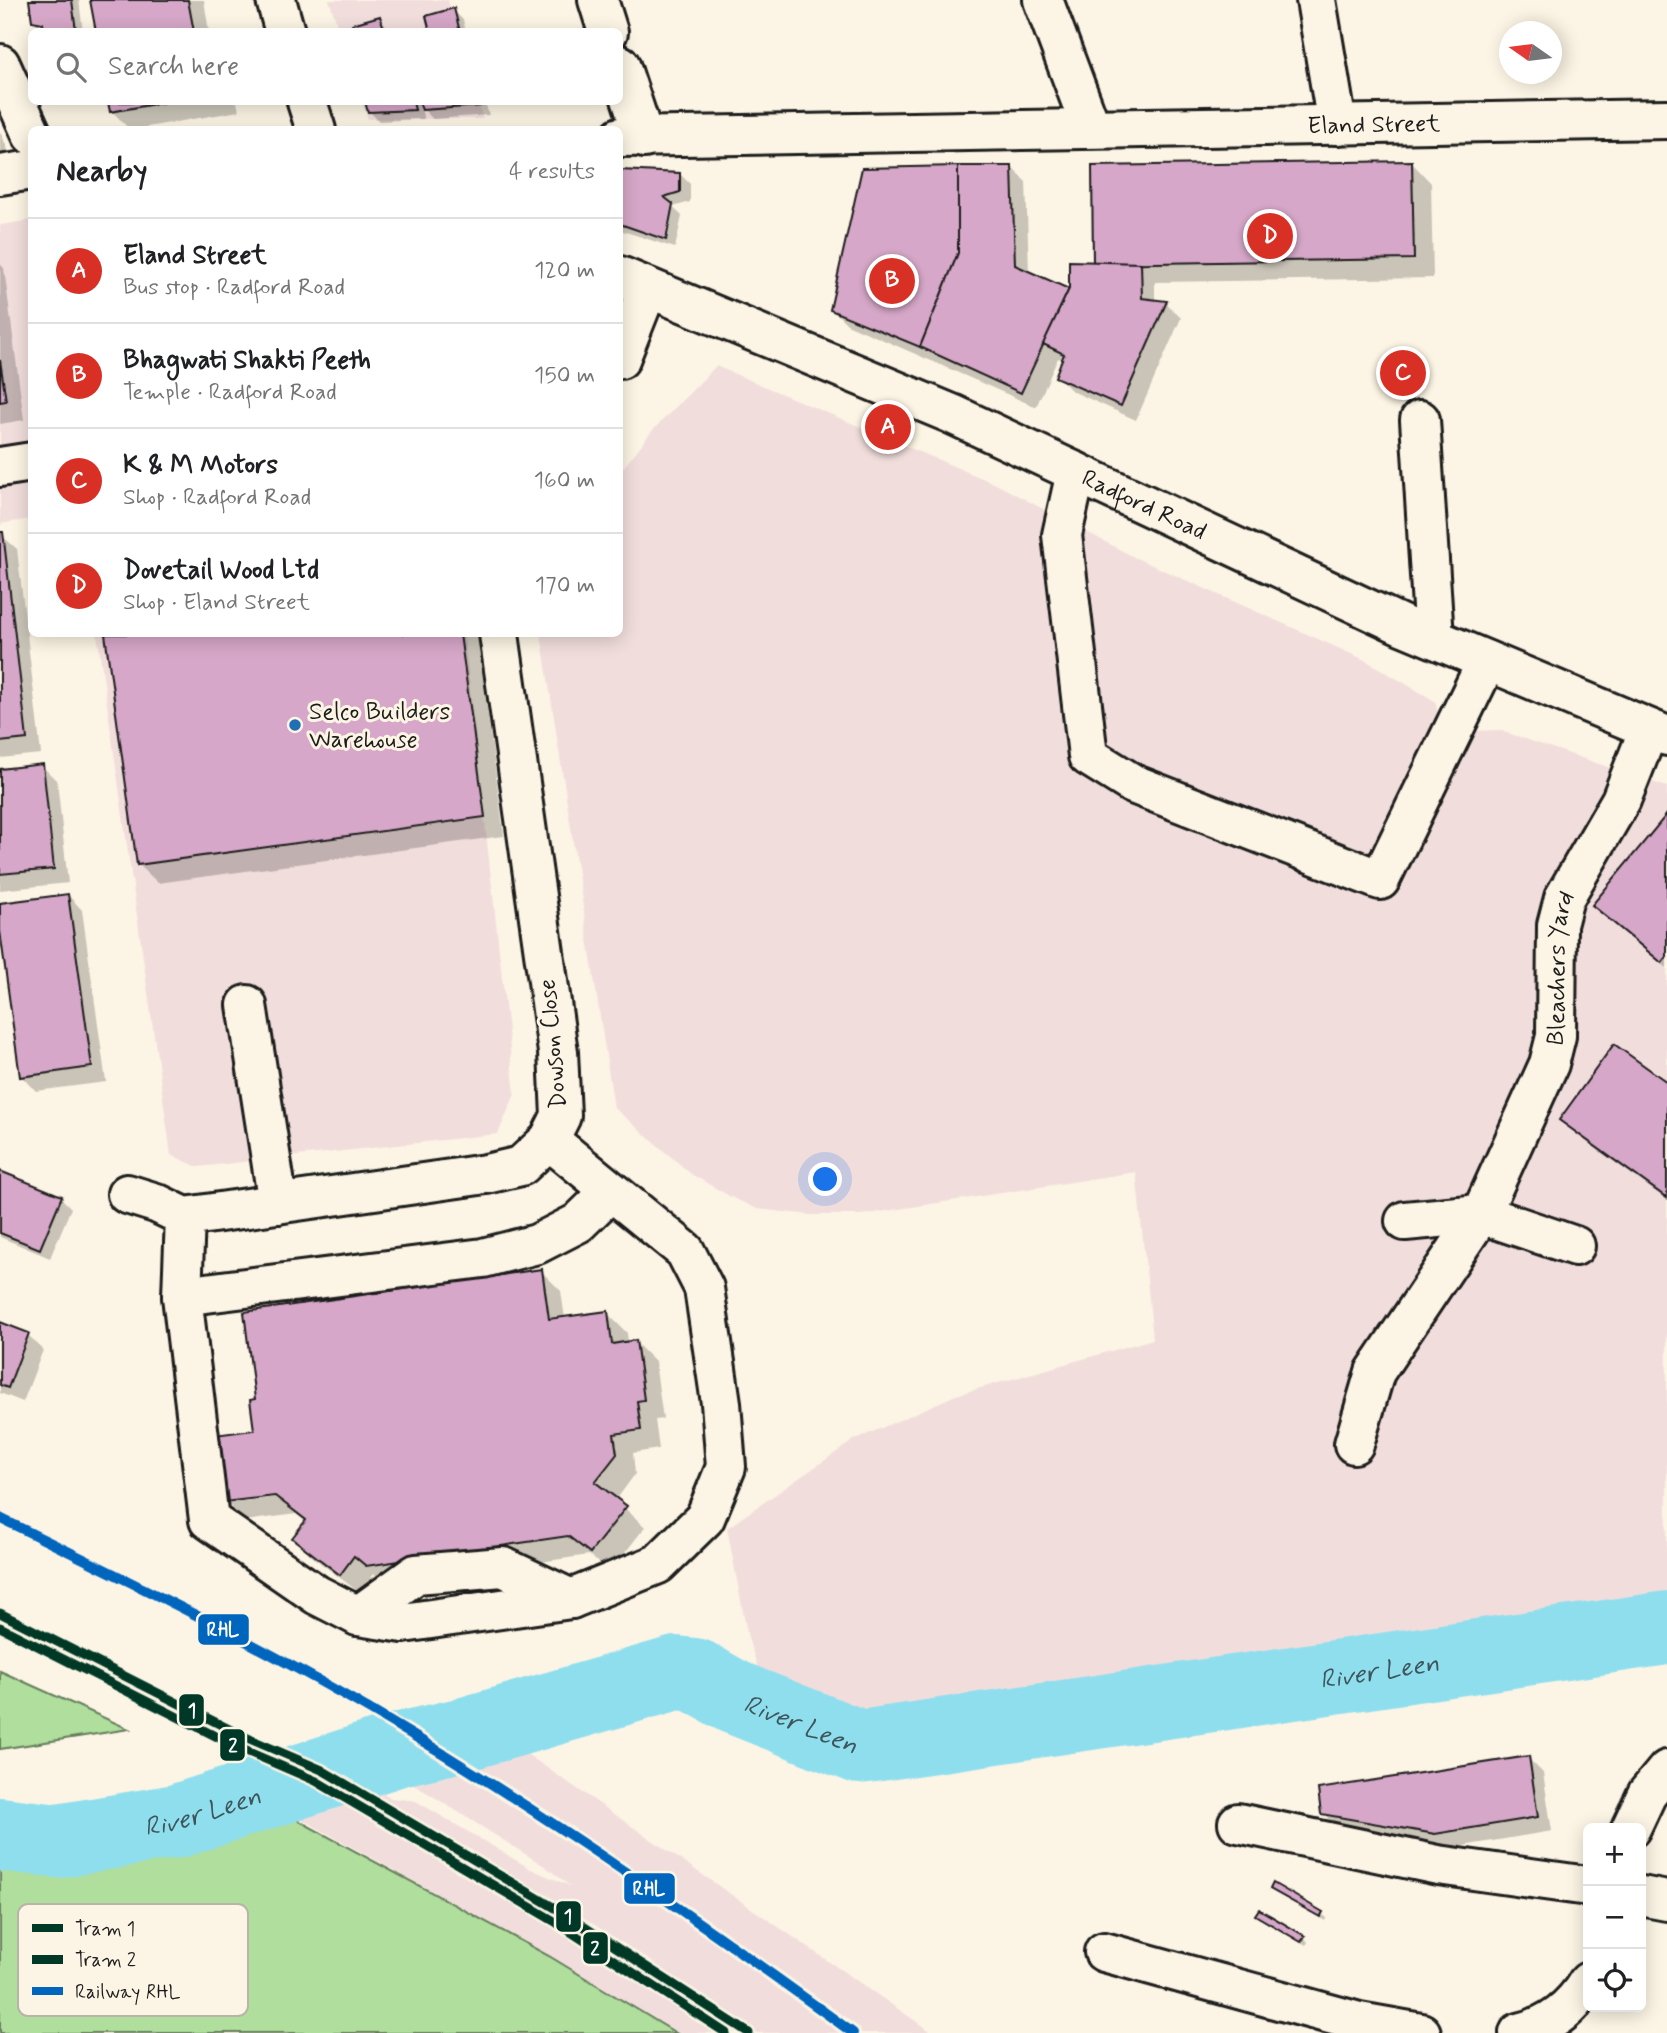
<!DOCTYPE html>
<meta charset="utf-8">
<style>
:root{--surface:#fff;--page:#f6f6f6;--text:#202124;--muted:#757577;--line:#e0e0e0;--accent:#d93025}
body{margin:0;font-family:Mynerve,sans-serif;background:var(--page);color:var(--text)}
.controls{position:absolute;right:21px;bottom:21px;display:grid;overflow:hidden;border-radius:10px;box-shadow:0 4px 18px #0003}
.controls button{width:63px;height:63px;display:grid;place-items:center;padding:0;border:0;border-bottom:2px solid var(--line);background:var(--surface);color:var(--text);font:35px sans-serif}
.compass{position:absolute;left:1499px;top:21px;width:63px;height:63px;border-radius:50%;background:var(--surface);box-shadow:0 4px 18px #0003;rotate:284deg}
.you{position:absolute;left:826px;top:1180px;width:24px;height:24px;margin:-18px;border:5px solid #fff;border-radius:50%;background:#1a73e8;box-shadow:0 0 0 10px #1a73e833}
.badge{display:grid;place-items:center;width:46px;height:46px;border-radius:50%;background:var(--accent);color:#fff;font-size:23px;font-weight:700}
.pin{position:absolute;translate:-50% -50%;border:4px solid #fff;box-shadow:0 2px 7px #0006}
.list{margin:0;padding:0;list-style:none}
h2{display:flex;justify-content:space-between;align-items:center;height:91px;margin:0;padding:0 28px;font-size:30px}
h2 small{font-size:23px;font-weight:400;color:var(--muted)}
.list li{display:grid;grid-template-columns:46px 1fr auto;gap:21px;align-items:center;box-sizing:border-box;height:105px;padding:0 28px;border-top:2px solid var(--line)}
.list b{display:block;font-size:26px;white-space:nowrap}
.list p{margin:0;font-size:23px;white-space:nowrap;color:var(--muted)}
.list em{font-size:23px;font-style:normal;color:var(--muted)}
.icon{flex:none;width:38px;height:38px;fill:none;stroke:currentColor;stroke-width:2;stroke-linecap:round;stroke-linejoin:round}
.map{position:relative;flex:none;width:1667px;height:2033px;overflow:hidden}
.search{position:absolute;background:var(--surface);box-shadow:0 4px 18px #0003;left:28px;top:28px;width:595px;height:77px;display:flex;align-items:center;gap:18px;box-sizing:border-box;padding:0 24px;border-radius:10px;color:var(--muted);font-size:26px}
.panel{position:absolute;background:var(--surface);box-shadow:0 4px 18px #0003;left:28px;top:126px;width:595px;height:511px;border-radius:10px}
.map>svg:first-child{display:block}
</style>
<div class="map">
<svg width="1667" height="2033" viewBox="0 0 1667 2033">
<rect width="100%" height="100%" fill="#fcf5e5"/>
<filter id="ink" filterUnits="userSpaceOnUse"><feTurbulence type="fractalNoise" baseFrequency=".0143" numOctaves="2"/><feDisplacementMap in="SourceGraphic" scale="14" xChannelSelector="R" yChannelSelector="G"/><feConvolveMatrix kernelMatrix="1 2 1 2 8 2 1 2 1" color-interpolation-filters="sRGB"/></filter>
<g filter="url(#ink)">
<g fill="#f1dedc">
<polygon points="329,0 448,0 457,31 339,31"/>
<polygon points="362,102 478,102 483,119 368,119"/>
<polygon points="31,220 31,519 0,524 0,225"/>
<polygon points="716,366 996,484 1134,557 1365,660 1435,701 1439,717 1472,731 1499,730 1667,787 1667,1597 829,1718 765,1690 748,1638 727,1528 854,1440 956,1395 1153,1339 1136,1172 861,1215 810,1215 757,1209 731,1197 691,1174 614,1108 541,634 620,634 620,472 651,432"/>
<polygon points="97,634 464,634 515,1094 498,1134 198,1167 171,1155"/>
<polygon points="497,1735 521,1750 933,2033 676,2033 549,1956 265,1799 289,1781 322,1770 351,1771 391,1798 416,1801 531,1869 570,1886 546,1867 383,1765"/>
</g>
<g fill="#afde9d" stroke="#667d5c" stroke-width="2">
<polygon points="0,1671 129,1729 0,1749"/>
<polygon points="256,1810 279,1810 549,1956 676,2033 0,2033 0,1862 94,1861"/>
</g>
<g fill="#0003" fill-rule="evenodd">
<polygon points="31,0 79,0 83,32 43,30 33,20"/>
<polygon points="92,0 204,0 209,32 97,32"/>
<polygon points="453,10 463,20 466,32 432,32"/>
<polygon points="380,18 391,32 356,32"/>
<polygon points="110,102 237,102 239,111 130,130 112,111"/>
<polygon points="366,102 485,102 489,115 433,119 420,106 424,119 379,121 369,111"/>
<polygon points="0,131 11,157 0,159"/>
<polygon points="1412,163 1431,183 1433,278 1155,282 1155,301 1166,303 1181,318 1136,420 1072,391 1057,376 1063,360 1058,358 1036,407 847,324 832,309 1011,167 1026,182 1029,273 1070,292 1095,264"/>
<polygon points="620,171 680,174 690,184 690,202 673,207 682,216 675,248 620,230"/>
<polygon points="0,264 4,268 24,420 0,424"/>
<polygon points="0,534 17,549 41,754 0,758"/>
<polygon points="107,634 477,634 504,836 158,883 138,864"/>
<polygon points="42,766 57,781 68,883 0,890 0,770"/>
<polygon points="1667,817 1667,968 1594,905"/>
<polygon points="68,895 82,910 106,1082 36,1091 21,1076 0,905"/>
<polygon points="1667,1084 1667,1200 1577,1135 1562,1120"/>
<polygon points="0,1172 61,1198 71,1208 50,1258 0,1237"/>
<path d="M541,1271L561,1291L565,1319L607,1313L627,1333L628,1343L635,1342L655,1362L663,1419L655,1420L659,1449L633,1453L635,1474L616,1500L645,1527L610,1572L589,1555L387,1584L374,1574L360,1593L314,1558L294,1538L306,1522L296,1514L245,1521L226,1502L256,1431ZM283,1493L284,1496L240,1502V1499Z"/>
<polygon points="0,1324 28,1335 43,1350 23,1402 0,1393"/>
<polygon points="1528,1758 1543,1773 1552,1831 1451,1848 1338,1829 1323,1813"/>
<polygon points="1272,1889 1322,1913 1326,1918 1325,1921"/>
<polygon points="1257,1915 1304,1937 1308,1942 1306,1945"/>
</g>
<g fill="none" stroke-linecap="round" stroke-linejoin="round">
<path stroke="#8fdeee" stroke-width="74" id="s1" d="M0,1834L58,1841L177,1821L396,1750L465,1734L676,1673L695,1675L734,1697L860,1747L1667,1628"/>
</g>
<g fill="#d6a7c8" stroke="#1c1c1c" stroke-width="2">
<polygon points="29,0 72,0 76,31 44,32 43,23 32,21"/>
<polygon points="90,0 188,0 194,32 96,32"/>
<polygon points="454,8 460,32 430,32 426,16"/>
<polygon points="380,16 385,32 354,32 352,24"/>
<polygon points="108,102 166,102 110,112"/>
<polygon points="365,102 413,102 415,110 368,112"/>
<polygon points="419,102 479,102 480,106 422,110"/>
<polygon points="1412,161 1414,259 1093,264 1092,166"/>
<polygon points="958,166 958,253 920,347 830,310 862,168"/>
<polygon points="958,166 1012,166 1015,265 1069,289 1021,393 920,347 958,253"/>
<polygon points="620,170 680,173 680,192 664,197 673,204 666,240 620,224"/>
<polygon points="1069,261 1141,263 1142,298 1167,301 1121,406 1055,377 1064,354 1043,344 1069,289"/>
<polygon points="0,360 6,401 0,402"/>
<polygon points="0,532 3,532 27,739 0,742"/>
<polygon points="105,634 460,634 485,817 137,865"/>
<polygon points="43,764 54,869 0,874 0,769"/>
<polygon points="1667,814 1667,957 1662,963 1592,905"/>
<polygon points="68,894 92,1067 20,1077 0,931 0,903"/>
<polygon points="1614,1044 1667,1082 1667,1198 1559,1120"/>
<polygon points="0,1171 62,1196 40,1249 0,1233"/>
<polygon points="542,1269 549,1319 608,1311 612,1344 636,1340 644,1400 637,1401 641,1430 614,1434 617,1454 595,1482 627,1506 590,1553 568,1536 366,1566 354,1556 340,1575 292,1538 306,1520 275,1496 224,1502 214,1435 254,1430 250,1400 255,1399 244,1312"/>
<polygon points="0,1322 29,1333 8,1388 0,1385"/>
<polygon points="1529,1756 1538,1817 1435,1834 1321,1814 1318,1789"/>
<polygon points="1273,1883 1323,1912 1320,1917 1270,1889"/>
<polygon points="1259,1909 1305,1936 1301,1942 1255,1915"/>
</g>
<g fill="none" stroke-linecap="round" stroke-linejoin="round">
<g stroke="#1c1c1c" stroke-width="44">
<g id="minor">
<polyline points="276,0 285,32"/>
<polyline points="598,0 608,32"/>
<polyline points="1043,0 1091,128"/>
<polyline points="1316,0 1337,125"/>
<polyline points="0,64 32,135"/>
<polyline points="620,65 644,138"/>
<polyline points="307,102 316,130"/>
<path id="s2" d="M620,137L1667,119"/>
<polyline points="0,175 32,170"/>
<path id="s3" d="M620,276L952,414L1404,626L1667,736"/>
<polyline points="620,359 648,288"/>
<polyline points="1420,420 1434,638"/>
<polyline points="0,467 32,462"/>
<polyline points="1076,472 1062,535 1088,756 1133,784 1380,880 1487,661"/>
<polyline points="247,1005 278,1204"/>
<polyline points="127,1194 156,1203 185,1217 486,1174 521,1166 549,1140 561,1116 558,1052 499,634"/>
<polyline points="185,1217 182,1296 209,1520 317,1595 358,1616 403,1623 571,1599 658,1564 705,1518 726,1467 721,1403 704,1288 685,1251 549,1140"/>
<polyline points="1405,1221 1481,1214 1575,1246"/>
<polyline points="182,1296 483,1258 537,1244 578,1223 611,1191"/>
<path id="s4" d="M1354,1444L1375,1372L1481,1214L1549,1064L1556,1036L1557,925L1564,898L1621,800L1649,729"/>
<polyline points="358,1616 416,1574 503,1567 571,1599"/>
<polyline points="1238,1823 1438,1865 1588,1886"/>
<polyline points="1631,1828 1647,1794 1667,1770"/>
<polyline points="1641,1896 1667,1901"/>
<polyline points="1104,1952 1359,2022 1421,2033"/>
<path d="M1519,2033C1549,2026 1572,2009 1588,1982"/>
</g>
</g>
<use href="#minor" stroke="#fcf5e5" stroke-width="38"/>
<g stroke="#fcf5e5" stroke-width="16">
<path id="rail-1" d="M0,1518C131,1582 263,1646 389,1721C549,1816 702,1923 853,2033"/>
</g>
<use href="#rail-1" stroke="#0065bd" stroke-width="10"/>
<g stroke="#fcf5e5" stroke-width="14">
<polyline id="tram-1" points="0,1613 243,1736 322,1770 560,1911 749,2033"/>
</g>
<g stroke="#fcf5e5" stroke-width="14">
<polyline id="tram-2" points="0,1627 237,1747 316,1781 554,1921 726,2033"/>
</g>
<use href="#tram-1" stroke="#003828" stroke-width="9"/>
<use href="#tram-2" stroke="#003828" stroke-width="9"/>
</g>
</g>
<circle fill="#1f6fb2" stroke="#fcf5e5" stroke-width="2.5" cx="295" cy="725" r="7"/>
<g text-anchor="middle" stroke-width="6" stroke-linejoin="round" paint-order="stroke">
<g font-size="24" fill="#1c1c1c" stroke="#fcf5e5">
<text dy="8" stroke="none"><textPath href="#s2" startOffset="754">Eland Street</textPath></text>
<text dy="8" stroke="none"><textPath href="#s3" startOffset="572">Radford Road</textPath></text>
<text dy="8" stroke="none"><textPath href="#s4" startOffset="527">Bleachers Yard</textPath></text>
<text transform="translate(552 1044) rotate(-95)" y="8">Dowson Close</text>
</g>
<g font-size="24" fill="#1c1c1c" stroke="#fcf5e5" text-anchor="start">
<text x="309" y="719">Selco Builders<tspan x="309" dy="28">Warehouse</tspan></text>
</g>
<g font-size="26" font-style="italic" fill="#3e565b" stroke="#fcf5e5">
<text dy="9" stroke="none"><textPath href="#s1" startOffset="1424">River Leen</textPath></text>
<text dy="9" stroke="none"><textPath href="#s1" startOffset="836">River Leen</textPath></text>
<text dy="9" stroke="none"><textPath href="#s1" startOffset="206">River Leen</textPath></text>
</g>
</g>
<rect x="18" y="1904" width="230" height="112" rx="10" fill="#fcf5e5" stroke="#b9b4a9" stroke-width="2"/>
<rect x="32" y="1924" width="31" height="8" fill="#003828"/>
<rect x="32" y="1955" width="31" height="9" fill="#003828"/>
<rect x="32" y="1987" width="31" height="8" fill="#0065bd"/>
<g font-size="19" fill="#1c1c1c">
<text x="75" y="1935">Tram 1</text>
<text x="75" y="1966">Tram 2</text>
<text x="75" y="1998">Railway RHL</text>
</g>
<g stroke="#fcf5e5" stroke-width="2.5">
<rect x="197" y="1613" width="53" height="33" rx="7" fill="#0065bd"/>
<rect x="178" y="1693" width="27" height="34" rx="7" fill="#003828"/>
<rect x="219" y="1728" width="27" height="34" rx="7" fill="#003828"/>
<rect x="623" y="1872" width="53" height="33" rx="7" fill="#0065bd"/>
<rect x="555" y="1900" width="27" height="33" rx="7" fill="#003828"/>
<rect x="582" y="1931" width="27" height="34" rx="7" fill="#003828"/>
</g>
<g font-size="19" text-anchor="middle" font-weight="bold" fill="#fff">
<text x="223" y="1636">RHL</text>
<text x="192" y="1717">1</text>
<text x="233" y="1752">2</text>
<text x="649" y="1895">RHL</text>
<text x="568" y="1923">1</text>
<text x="595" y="1955">2</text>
</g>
</svg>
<div class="controls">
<button>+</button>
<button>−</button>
<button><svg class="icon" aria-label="locate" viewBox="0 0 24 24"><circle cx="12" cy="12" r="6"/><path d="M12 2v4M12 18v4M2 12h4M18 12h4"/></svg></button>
</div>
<svg class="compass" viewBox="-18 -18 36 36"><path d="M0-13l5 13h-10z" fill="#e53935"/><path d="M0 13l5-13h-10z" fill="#757577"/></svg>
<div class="you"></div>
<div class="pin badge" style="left:888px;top:427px">A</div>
<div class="pin badge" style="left:892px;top:281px">B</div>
<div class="pin badge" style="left:1403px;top:373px">C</div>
<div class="pin badge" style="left:1270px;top:236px">D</div>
<div class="search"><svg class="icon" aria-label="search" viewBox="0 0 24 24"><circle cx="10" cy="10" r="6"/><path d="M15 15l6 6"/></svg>Search here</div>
<section class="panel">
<h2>Nearby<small>4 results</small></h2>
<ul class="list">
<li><span class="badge">A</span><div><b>Eland Street</b><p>Bus stop · Radford Road</p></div><em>120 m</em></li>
<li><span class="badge">B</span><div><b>Bhagwati Shakti Peeth</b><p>Temple · Radford Road</p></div><em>150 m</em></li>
<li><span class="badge">C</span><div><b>K &amp; M Motors</b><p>Shop · Radford Road</p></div><em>160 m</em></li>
<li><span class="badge">D</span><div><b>Dovetail Wood Ltd</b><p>Shop · Eland Street</p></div><em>170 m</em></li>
</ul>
</section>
</div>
